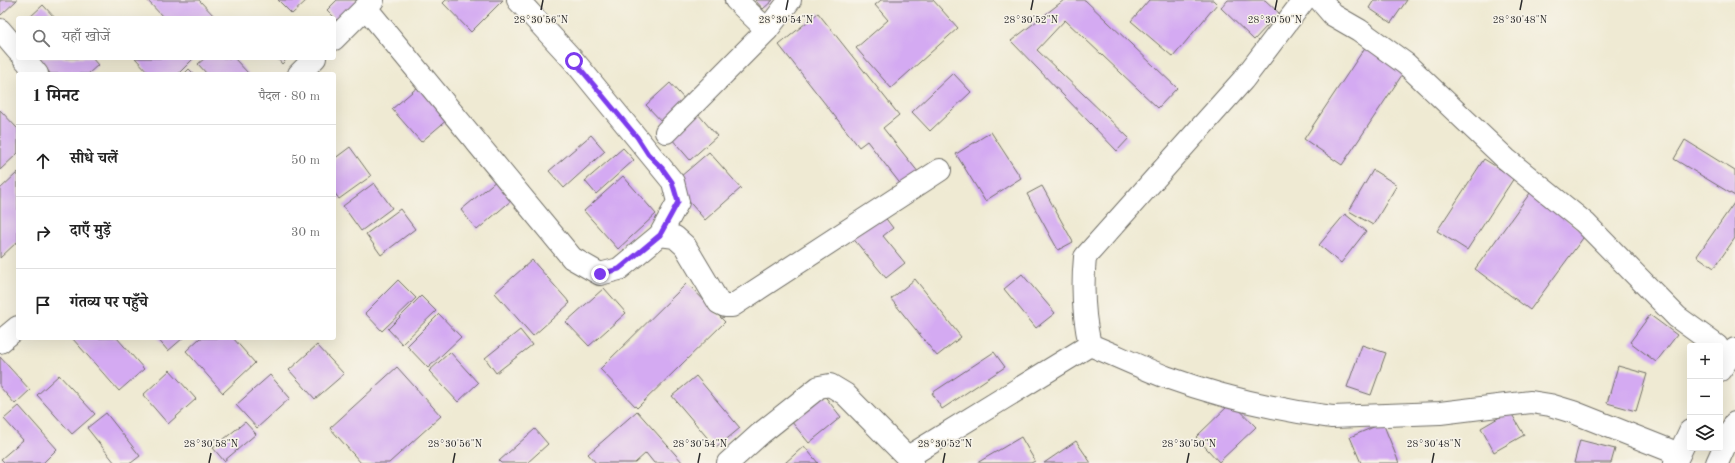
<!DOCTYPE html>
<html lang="hi">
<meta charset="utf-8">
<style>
:root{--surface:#fff;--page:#f2f2f2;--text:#222;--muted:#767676;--line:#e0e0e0}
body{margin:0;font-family:"Old Standard TT","Noto Serif Devanagari",serif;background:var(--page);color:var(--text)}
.controls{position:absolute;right:12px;bottom:12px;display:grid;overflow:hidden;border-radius:4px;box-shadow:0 4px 16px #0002}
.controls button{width:36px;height:36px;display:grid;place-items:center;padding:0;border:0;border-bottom:1px solid var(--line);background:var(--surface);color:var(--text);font:20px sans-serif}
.stop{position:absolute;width:12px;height:12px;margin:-9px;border:3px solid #7c3aed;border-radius:50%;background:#fff}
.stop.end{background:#7c3aed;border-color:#fff;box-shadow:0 1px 4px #0008}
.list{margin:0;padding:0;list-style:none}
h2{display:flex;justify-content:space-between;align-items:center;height:52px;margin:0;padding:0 16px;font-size:17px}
h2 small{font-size:13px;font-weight:400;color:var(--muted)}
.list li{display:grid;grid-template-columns:26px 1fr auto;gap:12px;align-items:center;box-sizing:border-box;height:72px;padding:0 16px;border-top:1px solid var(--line)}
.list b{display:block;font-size:15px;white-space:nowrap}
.list em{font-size:13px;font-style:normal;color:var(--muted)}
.icon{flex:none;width:22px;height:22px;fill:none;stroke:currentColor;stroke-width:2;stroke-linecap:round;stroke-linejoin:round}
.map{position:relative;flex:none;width:1735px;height:463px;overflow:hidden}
.search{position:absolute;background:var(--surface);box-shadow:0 4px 16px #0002;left:16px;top:16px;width:320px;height:44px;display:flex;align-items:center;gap:10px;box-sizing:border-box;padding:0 14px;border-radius:4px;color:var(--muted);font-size:15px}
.panel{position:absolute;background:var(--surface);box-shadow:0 4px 16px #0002;left:16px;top:72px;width:320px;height:268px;border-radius:4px}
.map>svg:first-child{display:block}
</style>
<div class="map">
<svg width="1735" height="463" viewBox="0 0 1735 463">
<rect width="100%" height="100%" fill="#f7f3e8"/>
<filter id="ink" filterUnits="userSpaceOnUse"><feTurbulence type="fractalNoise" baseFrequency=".025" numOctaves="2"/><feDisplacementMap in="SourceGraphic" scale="8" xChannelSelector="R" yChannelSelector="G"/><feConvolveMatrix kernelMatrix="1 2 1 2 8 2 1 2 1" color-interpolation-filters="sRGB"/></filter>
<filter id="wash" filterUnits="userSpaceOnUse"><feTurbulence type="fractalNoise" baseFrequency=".012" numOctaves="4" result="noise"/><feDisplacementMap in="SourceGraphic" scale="16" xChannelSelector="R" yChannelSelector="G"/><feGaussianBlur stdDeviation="0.9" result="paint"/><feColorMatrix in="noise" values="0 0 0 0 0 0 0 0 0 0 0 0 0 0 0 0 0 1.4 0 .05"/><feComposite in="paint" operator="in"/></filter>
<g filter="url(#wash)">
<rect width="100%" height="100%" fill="#efead3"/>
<g id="blocks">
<g fill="#d4aaf2">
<polygon points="0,0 17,0 1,15 0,13"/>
<polygon points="147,0 199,0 216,18 164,18"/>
<polygon points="278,0 307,0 292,14"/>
<polygon points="337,0 362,0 339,22 327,10"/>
<polygon points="446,0 503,0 471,32 443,3"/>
<polygon points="755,0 773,0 763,9"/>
<polygon points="881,0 933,0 958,28 891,88 856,48 888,20 875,5"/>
<polygon points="1064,0 1085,0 1177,88 1158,108 1065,20 1037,50 1129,138 1117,151 1011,41"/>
<polygon points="1149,0 1213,0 1217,4 1173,57 1131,21"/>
<polygon points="1228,0 1265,0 1279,13 1254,40 1221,8"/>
<polygon points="1374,0 1407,0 1391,23 1369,8"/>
<polygon points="43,5 55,18 29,18"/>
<polygon points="818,13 899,115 883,128 919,173 902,186 867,141 859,147 779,45"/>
<polygon points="1366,46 1404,72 1342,165 1304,139"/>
<polygon points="36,58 92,58 98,65 88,74 51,74"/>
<polygon points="135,58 194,58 178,74 150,74"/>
<polygon points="205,58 234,58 249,74 207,74 198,64"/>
<polygon points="277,58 288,58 282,64"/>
<polygon points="189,69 194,74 184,74"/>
<polygon points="953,73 971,92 930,131 912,112"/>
<polygon points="670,83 687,102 663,123 646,105"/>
<polygon points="419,86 448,119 421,142 392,109"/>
<polygon points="0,110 18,129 18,153 0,170"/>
<polygon points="698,114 717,136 690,160 671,138"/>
<polygon points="991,132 1021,178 985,201 956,154"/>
<polygon points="591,135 605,151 564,188 549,171"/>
<polygon points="1685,140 1735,171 1735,196 1674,159"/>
<polygon points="350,147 371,176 339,199 334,192 334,159"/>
<polygon points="623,148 634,160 596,194 585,181"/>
<polygon points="709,152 741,188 705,220 673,183"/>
<polygon points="1484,159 1514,178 1467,250 1437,231"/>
<polygon points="1373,170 1397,185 1373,225 1349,211"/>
<polygon points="18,172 18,241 0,258 0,189"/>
<polygon points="623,176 656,214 618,249 584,211"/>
<polygon points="497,180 513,199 477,230 461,210"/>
<polygon points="374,183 392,208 361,231 343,206"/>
<polygon points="1042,186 1073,242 1058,250 1027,194"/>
<polygon points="1530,193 1586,234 1530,310 1475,269"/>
<polygon points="1734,203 1735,238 1714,268 1697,256"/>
<polygon points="400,209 415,229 381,255 366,234"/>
<polygon points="881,212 893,228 883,236 905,263 886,278 851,236"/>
<polygon points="1345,214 1366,231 1341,263 1319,245"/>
<polygon points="532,260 570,303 533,336 495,293"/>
<polygon points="1022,274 1055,313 1036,328 1004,289"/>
<polygon points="915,279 961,337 937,356 891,299"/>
<polygon points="398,280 416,298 382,331 365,313"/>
<polygon points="687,283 725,322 637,408 600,369"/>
<polygon points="604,288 626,313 589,346 566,322"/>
<polygon points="421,296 436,311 402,344 388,329"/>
<polygon points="439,314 461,337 428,368 407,346"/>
<polygon points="1650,315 1677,335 1656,362 1630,342"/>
<polygon points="520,330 532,345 496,373 485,358"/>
<polygon points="72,338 117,338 144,369 119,391"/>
<polygon points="157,338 183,338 168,351"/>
<polygon points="200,338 233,338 255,363 223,393 186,351"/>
<polygon points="317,345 344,374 315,399 289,370"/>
<polygon points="1362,345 1386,353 1371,395 1347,387"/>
<polygon points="450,352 478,383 458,402 429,371"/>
<polygon points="994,352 1005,367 942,409 932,393"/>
<polygon points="0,357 30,390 15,404 0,387"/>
<polygon points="1618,366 1647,374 1636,411 1607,403"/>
<polygon points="397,367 441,416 389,463 361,463 330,428"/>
<polygon points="170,370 196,399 168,424 143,395"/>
<polygon points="59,375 95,414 72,434 37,395"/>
<polygon points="270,375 290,398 257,428 236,405"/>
<polygon points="696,376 740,428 716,448 672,396"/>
<polygon points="823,394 841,417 809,443 791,421"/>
<polygon points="1232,402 1256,427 1219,462 1196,437"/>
<polygon points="19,406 57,449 43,463 5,463 1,459 23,440 4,419"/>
<polygon points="637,411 683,463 654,463 646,453 635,463 596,463 588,454"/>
<polygon points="1510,411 1524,435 1494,452 1481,428"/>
<polygon points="106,413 140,456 131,463 115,463 87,428"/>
<polygon points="245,422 256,434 224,461 213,448"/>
<polygon points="1383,423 1399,463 1361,463 1350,437"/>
<polygon points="535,429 548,444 527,463 501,463 499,461"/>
<polygon points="1021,437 1035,461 1031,463 977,463"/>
<polygon points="1580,440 1615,449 1611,463 1574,463"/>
<polygon points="1076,441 1091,463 1044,463"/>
<polygon points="804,446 818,463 785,463"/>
</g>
</g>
</g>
<g filter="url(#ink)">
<use href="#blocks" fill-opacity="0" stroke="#706e66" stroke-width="1"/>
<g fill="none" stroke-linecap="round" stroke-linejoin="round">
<g stroke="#706e66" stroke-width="24">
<g id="minor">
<polyline points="518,0 574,61 673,182 678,202 660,235"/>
<path d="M1304,0L1243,80L1085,257C1082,288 1083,315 1090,345C1115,355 1140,367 1166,377C1219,396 1276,410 1332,417L1440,413L1531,402L1550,405L1573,412L1679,454"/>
<polyline points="1320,0 1333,15 1359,30 1406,64 1506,159 1585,223 1677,317 1717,346"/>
<polyline points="366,8 572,258 600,274 619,269 660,235 675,237 685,246 719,303 725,306 732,306 940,170"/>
<polyline points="0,30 18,51"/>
<polyline points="767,30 790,0"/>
<polyline points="334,39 373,0"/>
<polyline points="24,58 37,74"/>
<polyline points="299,74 315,58"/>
<polyline points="666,132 767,30 736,0"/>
<polyline points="0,342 18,327"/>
<polyline points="908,457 1090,345"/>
<polyline points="728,463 760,434 819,387 830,385 845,394 913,463"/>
</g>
</g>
<g stroke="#706e66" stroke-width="24">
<g id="secondary">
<polyline points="1720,370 1735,349"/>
<polyline points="1675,463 1690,431"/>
<polyline points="1717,463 1735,423"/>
</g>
</g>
<use href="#minor" stroke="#fff" stroke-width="22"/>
<use href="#secondary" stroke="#fff" stroke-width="22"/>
</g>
</g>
<g fill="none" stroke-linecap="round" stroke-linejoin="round" filter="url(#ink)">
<polyline stroke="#7c3aed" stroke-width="5" points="574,61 637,137 648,154 662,168 672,182 678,202 660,235 619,269 600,274"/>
</g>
<path fill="none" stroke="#2b2b2b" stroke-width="1.5" d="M541,10L543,0M786,10L788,0M1031,10L1033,0M1275,10L1277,0M1520,10L1522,0M209,463L211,453M453,463L455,453M698,463L700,453M943,463L945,453M1187,463L1189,453M1432,463L1434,453"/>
<g font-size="10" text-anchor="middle" fill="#2b2b2b" stroke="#f7f3e8" stroke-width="3" stroke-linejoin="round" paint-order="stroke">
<text x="541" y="23">28°30'56"N</text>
<text x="786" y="23">28°30'54"N</text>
<text x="1031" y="23">28°30'52"N</text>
<text x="1275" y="23">28°30'50"N</text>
<text x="1520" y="23">28°30'48"N</text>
<text x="211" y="447">28°30'58"N</text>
<text x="455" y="447">28°30'56"N</text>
<text x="700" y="447">28°30'54"N</text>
<text x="945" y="447">28°30'52"N</text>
<text x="1189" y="447">28°30'50"N</text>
<text x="1434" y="447">28°30'48"N</text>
</g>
</svg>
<div class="controls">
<button>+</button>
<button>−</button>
<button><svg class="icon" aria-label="layers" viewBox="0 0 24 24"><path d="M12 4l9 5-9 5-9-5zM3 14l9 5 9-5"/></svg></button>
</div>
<div class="stop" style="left:574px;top:61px"></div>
<div class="stop end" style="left:600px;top:274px"></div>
<div class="search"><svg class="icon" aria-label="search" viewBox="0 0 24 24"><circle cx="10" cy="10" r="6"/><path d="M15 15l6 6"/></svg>यहाँ खोजें</div>
<section class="panel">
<h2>1 मिनट<small>पैदल · 80 m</small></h2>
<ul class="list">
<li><svg class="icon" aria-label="ahead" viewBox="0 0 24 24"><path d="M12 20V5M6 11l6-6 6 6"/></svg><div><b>सीधे चलें</b></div><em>50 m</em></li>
<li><svg class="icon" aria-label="right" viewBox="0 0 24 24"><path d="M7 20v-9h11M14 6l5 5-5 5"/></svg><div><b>दाएँ मुड़ें</b></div><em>30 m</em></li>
<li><svg class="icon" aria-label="arrive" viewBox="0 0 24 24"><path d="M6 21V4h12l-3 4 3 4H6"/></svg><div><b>गंतव्य पर पहुँचे</b></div></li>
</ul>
</section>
</div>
